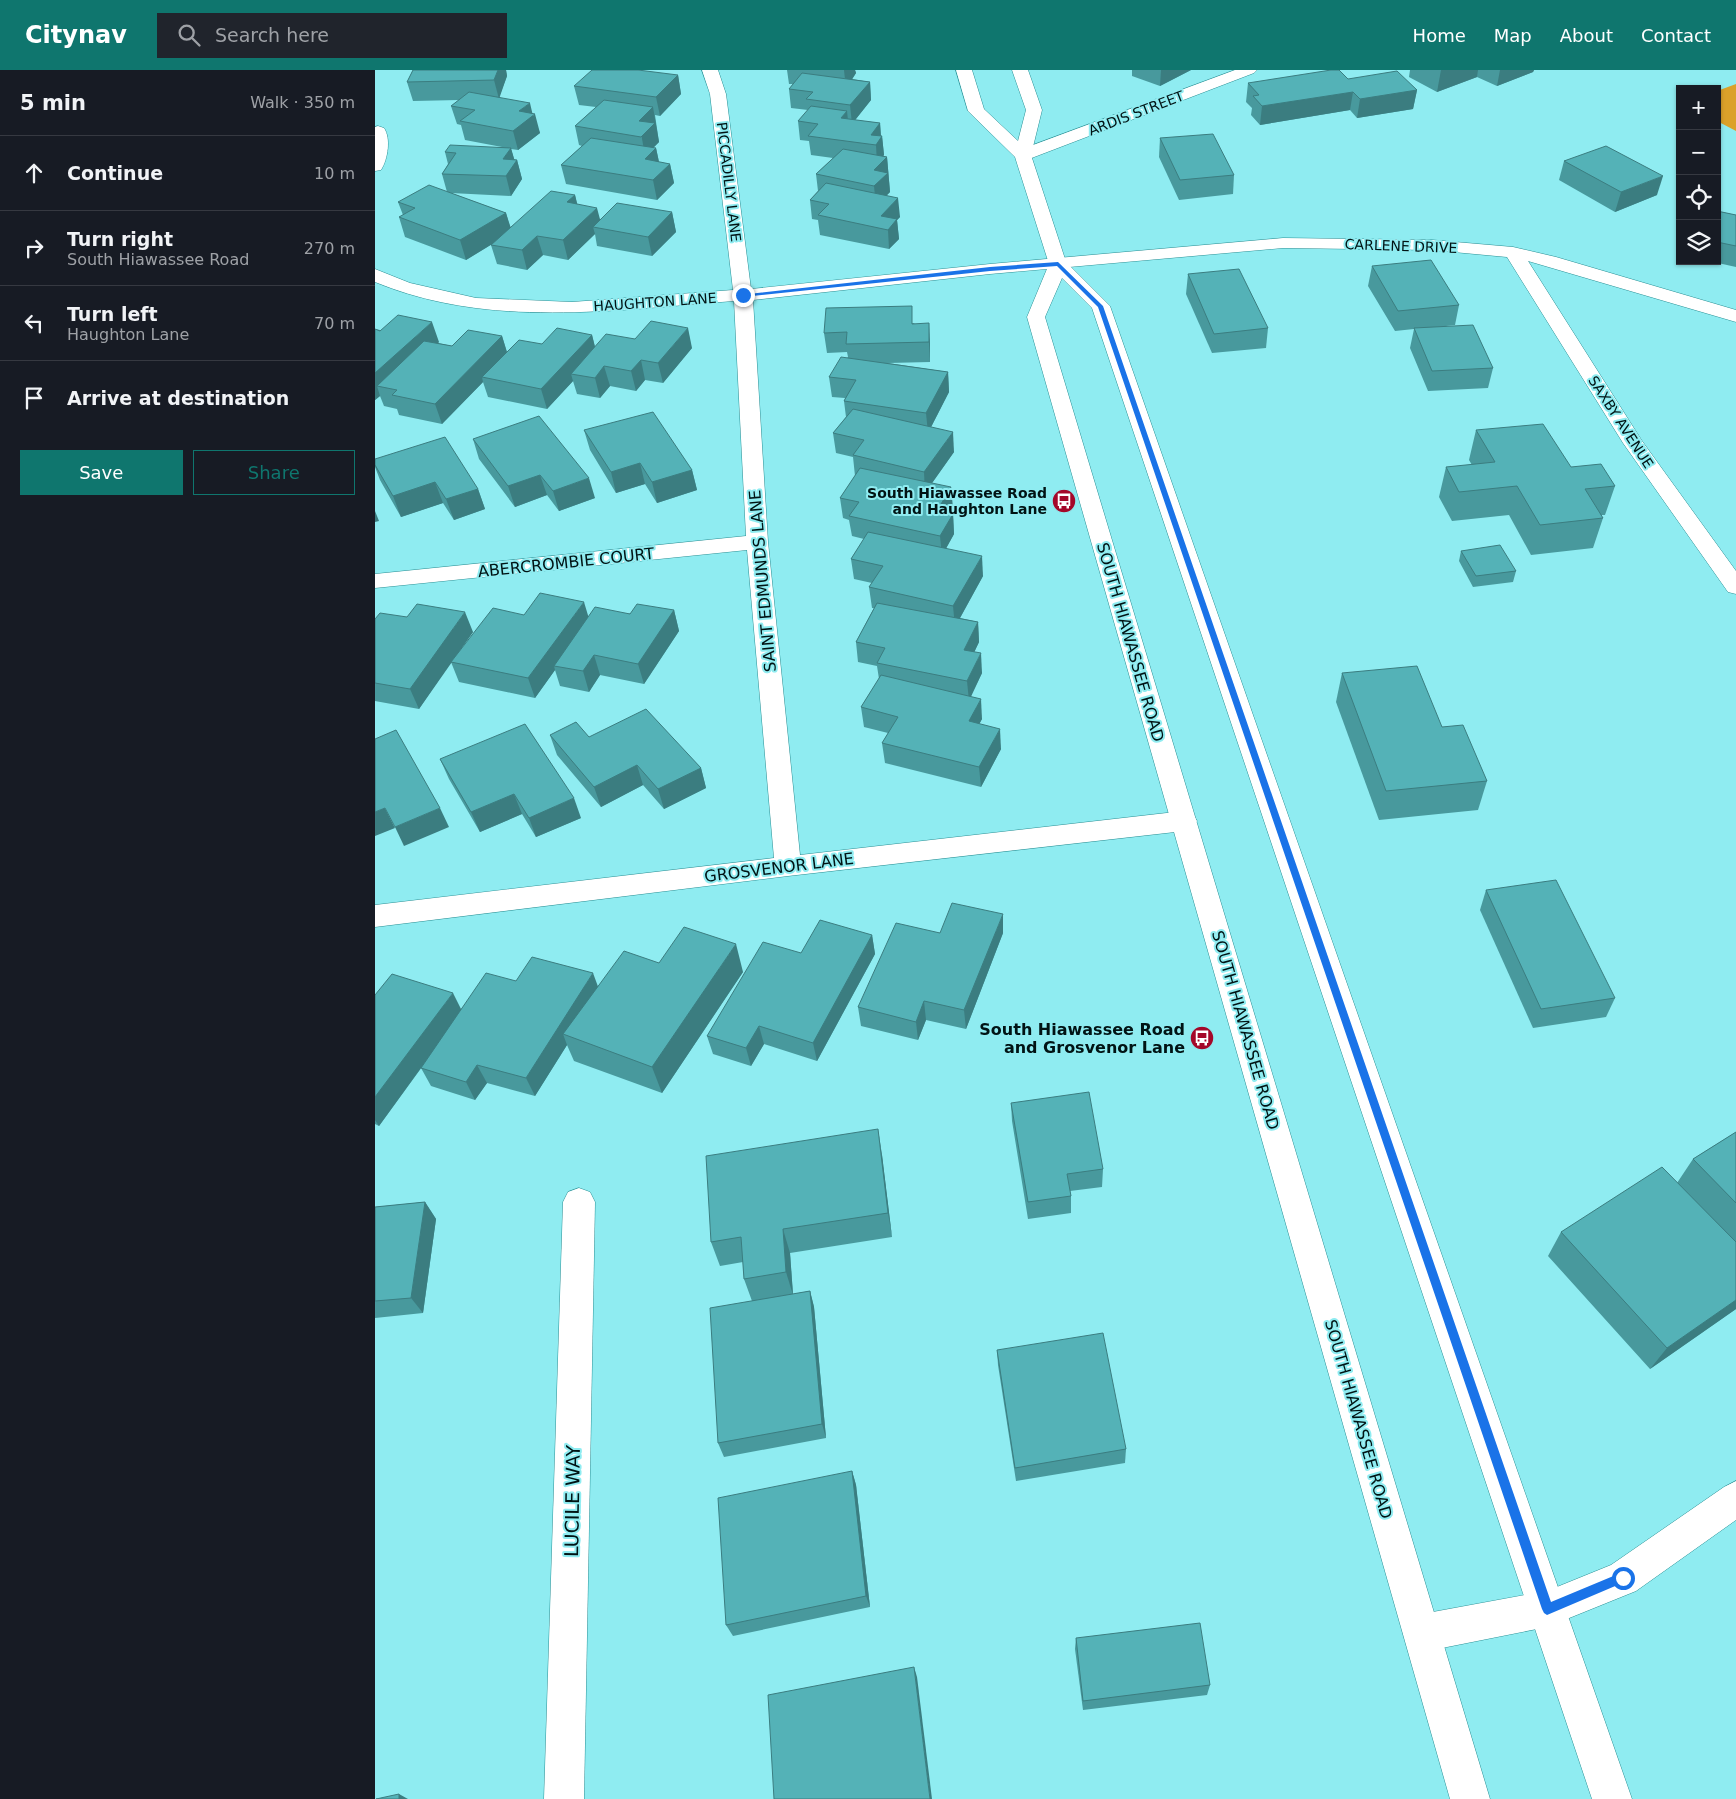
<!DOCTYPE html>
<meta charset="utf-8">
<style>
:root{--surface:#171b24;--page:#20242c;--text:#f1f3f6;--muted:#9ea1a6;--line:#363941;--accent:#0f766e}
body{margin:0;font-family:"DejaVu Sans",sans-serif;background:var(--page);color:var(--text)}
.controls{position:absolute;right:15px;top:15px;display:grid;overflow:hidden;border-radius:0px;box-shadow:0 1px 4px #0004}
.controls button{width:45px;height:45px;display:grid;place-items:center;padding:0;border:0;border-bottom:1px solid var(--line);background:var(--surface);color:var(--text);font:25px sans-serif}
.stop{position:absolute;width:15px;height:15px;margin:-11px;border:4px solid #1a73e8;border-radius:50%;background:#fff}
.stop.end{background:#1a73e8;border-color:#fff;box-shadow:0 1px 5px #0008}
.list{margin:0;padding:0;list-style:none}
h2{display:flex;justify-content:space-between;align-items:center;height:65px;margin:0;padding:0 20px;font-size:21px}
h2 small{font-size:16px;font-weight:400;color:var(--muted)}
.list li{display:grid;grid-template-columns:32px 1fr auto;gap:15px;align-items:center;box-sizing:border-box;height:75px;padding:0 20px;border-top:1px solid var(--line)}
.list b{display:block;font-size:19px;white-space:nowrap}
.list p{margin:0;font-size:16px;white-space:nowrap;color:var(--muted)}
.list em{font-size:16px;font-style:normal;color:var(--muted)}
.actions{display:flex;gap:10px;padding:15px 20px}
.actions a{flex:1;padding:11px 0;border:1px solid var(--accent);border-radius:0px;text-align:center;font-size:18px;color:var(--accent)}
.actions .main{background:var(--accent);color:#fff}
.icon{flex:none;width:28px;height:28px;fill:none;stroke:currentColor;stroke-width:2;stroke-linecap:round;stroke-linejoin:round}
.map{position:relative;flex:none;width:1361px;height:1729px;overflow:hidden}
header{display:flex;align-items:center;gap:30px;box-sizing:border-box;height:70px;padding:0 25px;background:var(--accent);color:#fff}
header strong{font-size:24px}
nav{display:flex;gap:28px;margin-inline-start:auto;font-size:18px}
.search{width:350px;height:45px;background:var(--page);display:flex;align-items:center;gap:12px;box-sizing:border-box;padding:0 18px;border-radius:0px;color:var(--muted);font-size:19px}
main{display:flex}
aside{flex:1;background:var(--surface)}
.map>svg:first-child{display:block}
</style>
<header>
<strong>Citynav</strong>
<div class="search"><svg class="icon" aria-label="search" viewBox="0 0 24 24"><circle cx="10" cy="10" r="6"/><path d="M15 15l6 6"/></svg>Search here</div>
<nav><a>Home</a><a>Map</a><a>About</a><a>Contact</a></nav>
</header>
<main>
<aside>
<h2>5 min<small>Walk · 350 m</small></h2>
<ul class="list">
<li><svg class="icon" aria-label="ahead" viewBox="0 0 24 24"><path d="M12 20V5M6 11l6-6 6 6"/></svg><div><b>Continue</b></div><em>10 m</em></li>
<li><svg class="icon" aria-label="right" viewBox="0 0 24 24"><path d="M7 20v-9h11M14 6l5 5-5 5"/></svg><div><b>Turn right</b><p>South Hiawassee Road</p></div><em>270 m</em></li>
<li><svg class="icon" aria-label="left" viewBox="0 0 24 24"><path d="M17 20v-9H6M10 6l-5 5 5 5"/></svg><div><b>Turn left</b><p>Haughton Lane</p></div><em>70 m</em></li>
<li><svg class="icon" aria-label="arrive" viewBox="0 0 24 24"><path d="M6 21V4h12l-3 4 3 4H6"/></svg><div><b>Arrive at destination</b></div></li>
</ul>
<div class="actions"><a class="main">Save</a><a>Share</a></div>
</aside>
<div class="map">
<svg width="1361" height="1729" viewBox="0 0 1361 1729">
<rect width="100%" height="100%" fill="#8fecf1"/>
<polygon fill="#dba12a" points="1361,14 1361,61 1342,51 1342,21"/>
<g fill="none" stroke-linecap="round" stroke-linejoin="round">
<g stroke="#2a8f94" stroke-width="1">
<g id="street">
<path d="M327,0H343L351,24L376,219L615,194L908,168L1057,170L1138,177L1181,187L1361,240V252L1153,191L1267,371L1361,501V524L1353,522L1248,373L1132,187L1057,180L908,178L615,204L378,230L393,472L425,785L809,741L818,744L822,751L818,758L809,761L413,806L0,857V835L399,788L372,480L0,518V504L371,466L359,231C239,240 114,259 0,212V199L35,213L101,228L197,232L358,220L335,24Z"/>
<polygon points="860,0 882,0 879,3 654,89 642,89 640,85 642,81"/>
<path d="M3,56L9,58C16,68 13,89 6,100L0,101V57Z"/>
<polygon points="204,1118 215,1122 220,1132 209,1729 169,1729 188,1132 193,1122"/>
<polygon points="1361,1411 1361,1450 1261,1521 1172,1557 1047,1582 1034,1576 1028,1563 1034,1550 1047,1544 1172,1521 1236,1495 1349,1417"/>
</g>
</g>
<g stroke="#2a8f94" stroke-width="1">
<polygon id="secondary" points="581,0 597,0 609,39 643,71 651,40 637,0 653,0 667,40 656,85 691,192 735,236 1257,1729 1217,1729 717,238 687,208 670,247 1115,1729 1075,1729 652,247 674,194 640,87 593,41"/>
</g>
<use href="#street" fill="#fff" fill-rule="evenodd"/>
<use href="#secondary" fill="#fff" fill-rule="evenodd"/>
</g>
<g fill="#48999d">
<polygon points="38,0 131,0 132,6 124,27 157,44 165,63 143,80 136,79 139,89 142,90 147,109 136,126 76,123 131,143 135,157 200,125 202,134 225,149 297,142 301,162 277,186 222,176 220,164 193,190 168,185 152,200 122,194 116,175 117,174 91,190 30,167 24,147 28,145 23,132 72,122 67,104 73,94 70,82 127,77 90,70 86,55 82,54 76,36 84,30 38,31 32,12"/>
<polygon points="412,0 480,0 481,3 477,9 495,12 496,30 480,50 505,53 506,66 507,66 509,85 508,86 512,87 515,122 512,125 525,147 522,150 524,169 514,179 445,165 443,150 437,149 435,130 443,121 441,104 458,88 436,85 434,71 425,70 423,51 433,40 416,38 414,19 418,14 414,14"/>
<polygon points="757,0 816,0 785,16 757,6"/>
<polygon points="1035,0 1159,0 1158,2 1122,16 1102,7 1062,22 1034,7"/>
<polygon points="303,5 306,24 285,46 280,45 284,72 278,78 281,78 284,92 295,94 299,113 282,130 191,114 186,95 207,76 204,75 200,56 221,37 204,35 199,16"/>
<polygon points="973,9 1042,20 1038,39 982,48 975,40 885,55 876,45 877,38 871,32 873,13"/>
<polygon points="785,68 859,105 858,124 804,130 784,87"/>
<polygon points="1189,91 1282,125 1240,142 1184,110"/>
<polygon points="1342,141 1361,145 1361,197 1334,191 1342,191"/>
<polygon points="997,196 1084,235 1080,255 1071,256 1118,298 1113,318 1053,321 1035,278 1039,259 1020,261 993,216"/>
<polygon points="813,204 893,258 891,278 837,283 811,224"/>
<polygon points="539,253 555,273 555,292 513,293 573,302 574,322 556,357 579,382 557,413 578,438 574,443 578,444 579,464 571,478 608,506 585,548 603,552 604,572 599,582 607,603 595,627 607,649 604,654 626,679 606,717 510,693 507,673 513,663 489,657 486,637 504,609 502,596 483,592 481,572 499,538 497,538 494,517 497,513 479,509 476,489 489,469 477,466 474,450 468,448 465,428 480,406 478,387 461,383 458,363 471,347 469,331 470,328 457,327 454,307 473,287 472,282 452,283 449,263"/>
<polygon points="0,259 64,272 63,273 77,276 127,266 132,282 167,274 217,265 220,277 317,278 288,313 270,310 261,321 235,316 225,328 202,324 198,311 172,339 113,327 108,312 67,354 24,345 22,339 9,336 5,326 0,330"/>
<polygon points="209,360 317,400 322,420 282,433 270,414 241,423 215,380"/>
<polygon points="1101,360 1240,416 1230,445 1226,445 1228,448 1218,478 1156,485 1134,445 1077,451 1064,427 1071,397 1097,395 1094,390"/>
<polygon points="98,369 220,428 184,441 172,425 140,437 104,389"/>
<polygon points="0,389 103,419 110,439 79,450 68,433 26,447 5,410 0,397"/>
<polygon points="1086,481 1141,501 1138,512 1098,517 1084,491"/>
<polygon points="299,540 304,561 269,614 225,605 214,622 185,616 180,600 160,628 84,612 76,592 44,639 0,631 0,549 98,562 85,580 149,545 213,547"/>
<polygon points="967,603 1067,657 1112,711 1103,740 1004,750 961,632"/>
<polygon points="175,665 214,667 326,698 331,718 289,739 268,715 226,737 182,685"/>
<polygon points="65,689 206,748 161,767 147,744 105,762 74,709"/>
<polygon points="1111,820 1240,928 1231,947 1158,958 1105,840"/>
<polygon points="565,863 628,863 591,959 551,950 543,970 486,956 483,937"/>
<polygon points="497,865 500,884 442,991 389,974 376,996 338,984 332,966 426,883"/>
<polygon points="284,893 368,902 287,1023 199,991 192,975 160,1026 112,1013 100,1030 56,1016 46,998 47,997 4,1056 0,1054 0,925 86,939 141,911 223,916"/>
<polygon points="636,1033 728,1099 727,1117 695,1121 696,1126 696,1143 653,1149 637,1051"/>
<polygon points="1361,1062 1361,1239 1275,1299 1173,1186 1186,1162 1302,1113 1318,1089"/>
<polygon points="507,1085 517,1167 415,1183 418,1224 435,1221 439,1237 451,1368 349,1387 343,1373 377,1231 369,1209 368,1192 345,1196 336,1172"/>
<polygon points="50,1132 61,1149 48,1243 0,1248 0,1137"/>
<polygon points="622,1280 751,1379 750,1393 641,1411 623,1295"/>
<polygon points="477,1401 481,1415 495,1537 358,1566 351,1555"/>
<polygon points="701,1568 835,1615 832,1625 708,1640 700,1579"/>
</g>
<g fill="#3b7d80">
<polygon points="123,0 131,0 132,6 124,29 119,10"/>
<polygon points="469,0 480,0 481,3 471,19"/>
<polygon points="786,0 816,0 785,16"/>
<polygon points="1066,0 1103,0 1102,7 1062,22"/>
<polygon points="1125,0 1159,0 1158,2 1122,16"/>
<polygon points="303,5 306,24 285,46 281,27"/>
<polygon points="495,12 496,30 477,54 475,35"/>
<polygon points="1042,20 1038,39 982,48 985,29"/>
<polygon points="978,22 975,40 885,55 887,36"/>
<polygon points="155,33 158,46 160,44 165,63 143,80 138,61 144,41"/>
<polygon points="278,37 284,72 270,86 264,51"/>
<polygon points="472,41 474,60 466,48"/>
<polygon points="505,53 506,68 507,66 509,85 502,94 501,75 496,65"/>
<polygon points="136,78 140,92 142,90 147,109 136,126 131,106 128,89"/>
<polygon points="281,78 285,97 270,89"/>
<polygon points="512,87 515,122 501,136 499,116 499,100"/>
<polygon points="295,94 299,113 282,130 278,110"/>
<polygon points="1288,106 1282,125 1240,142 1246,122"/>
<polygon points="200,125 205,145 192,132"/>
<polygon points="523,128 525,147 522,150 524,169 514,179 513,160 506,146"/>
<polygon points="222,138 227,157 218,157 220,164 193,190 188,170"/>
<polygon points="297,142 301,162 277,186 273,167"/>
<polygon points="131,143 137,162 91,190 85,170"/>
<polygon points="162,166 168,185 152,200 147,180"/>
<polygon points="57,252 64,272 13,318 2,316 5,326 0,330 0,303"/>
<polygon points="554,253 555,273 555,292 554,272"/>
<polygon points="313,258 317,278 288,313 283,293"/>
<polygon points="217,265 222,285 196,304 198,311 172,339 166,319"/>
<polygon points="127,266 133,286 107,307 108,312 67,354 60,334"/>
<polygon points="266,290 270,310 261,321 256,301"/>
<polygon points="229,296 235,316 225,328 220,308"/>
<polygon points="573,302 574,322 553,363 551,343"/>
<polygon points="578,362 579,382 550,423 549,402"/>
<polygon points="265,393 270,414 241,423 236,402"/>
<polygon points="317,400 322,420 282,433 277,412"/>
<polygon points="165,405 172,425 140,437 133,416"/>
<polygon points="214,408 220,428 184,441 178,421"/>
<polygon points="60,412 68,433 26,447 18,426"/>
<polygon points="576,417 578,438 563,461 562,441"/>
<polygon points="103,419 110,439 79,450 71,429"/>
<polygon points="0,441 4,451 0,452"/>
<polygon points="578,444 579,464 567,486 565,466"/>
<polygon points="607,486 608,506 580,557 578,536"/>
<polygon points="209,532 215,552 179,596 180,600 160,628 153,608"/>
<polygon points="299,540 304,561 269,614 263,594"/>
<polygon points="90,542 98,562 44,639 35,619"/>
<polygon points="603,552 604,572 591,600 589,580"/>
<polygon points="606,583 607,603 594,631 592,611"/>
<polygon points="219,585 225,605 214,622 208,601"/>
<polygon points="606,629 607,649 595,671 594,651"/>
<polygon points="625,659 626,679 606,717 604,697"/>
<polygon points="262,695 268,715 226,737 219,717"/>
<polygon points="326,698 331,718 289,739 283,719"/>
<polygon points="139,724 147,744 105,762 96,742"/>
<polygon points="199,728 206,748 161,767 154,748"/>
<polygon points="10,738 20,758 0,766 0,742"/>
<polygon points="65,738 74,757 29,776 20,757"/>
<polygon points="628,844 628,863 591,959 589,940"/>
<polygon points="497,865 500,884 442,991 438,973"/>
<polygon points="361,874 368,902 287,1023 277,997"/>
<polygon points="218,903 225,922 188,964 192,975 160,1026 151,1008"/>
<polygon points="78,923 87,941 4,1056 0,1050 0,1027"/>
<polygon points="549,931 551,950 543,970 541,952"/>
<polygon points="384,956 389,974 376,996 371,978"/>
<polygon points="102,995 112,1013 100,1030 91,1012"/>
<polygon points="503,1059 507,1085 517,1167 513,1143"/>
<polygon points="50,1132 61,1149 48,1243 36,1228"/>
<polygon points="408,1159 415,1183 418,1225 411,1202"/>
<polygon points="435,1221 439,1237 451,1368 447,1354"/>
<polygon points="1361,1230 1361,1239 1275,1299 1292,1278"/>
<polygon points="477,1401 481,1415 495,1537 491,1526"/>
<polygon points="539,1597 542,1607 557,1729 555,1729"/>
<polygon points="24,1724 33,1729 24,1729"/>
</g>
<g fill="#54b2b7" stroke="#3b7d80">
<polygon points="38,0 123,0 119,10 32,12"/>
<polygon points="217,0 263,0 303,5 281,27 199,16"/>
<polygon points="956,0 964,0 973,9 1022,1 1042,20 985,29 978,22 887,36 878,26 884,25 873,13"/>
<polygon points="427,3 495,12 475,35 431,29 438,22 414,19"/>
<polygon points="94,22 155,33 144,41 160,44 138,61 85,51 100,40 76,36"/>
<polygon points="229,30 278,37 264,51 280,53 266,67 200,56"/>
<polygon points="436,36 472,41 466,48 505,53 496,65 507,66 501,75 433,66 443,54 423,51"/>
<polygon points="838,64 859,105 805,110 785,68"/>
<polygon points="216,68 281,78 270,89 295,94 278,110 186,95"/>
<polygon points="75,75 136,78 128,89 142,90 131,106 67,104 81,83 70,82"/>
<polygon points="1231,76 1288,106 1246,122 1189,91"/>
<polygon points="468,79 512,87 499,100 513,103 499,116 441,104"/>
<polygon points="451,113 523,128 506,146 522,149 513,160 443,145 454,134 435,130"/>
<polygon points="54,115 131,143 85,170 24,147 40,138 23,132"/>
<polygon points="176,121 200,125 192,132 222,138 188,170 162,166 147,180 116,175"/>
<polygon points="242,133 297,142 273,167 218,157"/>
<polygon points="1342,141 1361,145 1361,176 1342,172"/>
<polygon points="1056,190 1084,235 1023,241 997,196"/>
<polygon points="864,199 893,258 839,264 813,204"/>
<polygon points="537,236 537,254 554,253 554,272 471,274 472,262 449,263 451,238"/>
<polygon points="23,245 57,252 0,303 0,259 5,261"/>
<polygon points="276,251 313,258 283,293 266,290 256,301 229,296 220,308 196,304 231,264 260,269"/>
<polygon points="1098,255 1118,298 1057,301 1039,258"/>
<polygon points="182,258 217,265 166,319 107,307 144,270 167,274"/>
<polygon points="93,260 127,266 60,334 17,325 22,320 2,316 49,271 77,276"/>
<polygon points="466,287 573,302 551,343 469,331 481,310 454,307"/>
<polygon points="478,339 578,362 549,402 478,385 489,370 458,363"/>
<polygon points="278,342 317,400 277,412 265,393 236,402 209,360"/>
<polygon points="164,346 214,408 178,421 165,405 133,416 98,369"/>
<polygon points="1168,354 1196,397 1226,394 1240,416 1210,419 1228,448 1165,455 1142,416 1084,422 1071,397 1120,392 1101,360"/>
<polygon points="70,367 103,419 71,429 60,412 18,426 0,395 0,389"/>
<polygon points="485,398 576,417 562,441 578,444 565,466 474,446 484,432 465,428"/>
<polygon points="493,462 607,486 578,536 494,517 508,496 476,489"/>
<polygon points="1125,475 1141,501 1101,506 1086,481"/>
<polygon points="165,523 209,532 153,608 76,592 118,538 149,545"/>
<polygon points="502,533 603,552 589,580 606,583 592,611 502,593 510,578 481,572"/>
<polygon points="42,534 90,542 35,619 0,613 0,549 5,543 32,547"/>
<polygon points="262,534 299,540 263,594 219,585 208,601 179,596 220,537 255,544"/>
<polygon points="1042,596 1067,657 1088,655 1112,711 1011,721 967,603"/>
<polygon points="506,605 606,629 594,651 625,659 604,697 507,673 523,647 486,637"/>
<polygon points="271,639 326,698 283,719 262,695 219,717 175,665 201,652 214,667"/>
<polygon points="150,654 199,728 154,748 139,724 96,742 65,689"/>
<polygon points="21,660 65,738 20,757 10,738 0,742 0,669"/>
<polygon points="1181,810 1240,928 1166,939 1111,820"/>
<polygon points="577,833 628,844 589,940 549,931 541,952 483,937 521,853 565,863"/>
<polygon points="445,850 497,865 438,973 384,956 371,978 332,966 388,872 426,883"/>
<polygon points="309,857 361,874 277,997 188,964 249,881 284,893"/>
<polygon points="157,887 218,903 151,1008 102,995 91,1012 46,998 111,903 141,911"/>
<polygon points="17,904 78,923 0,1027 0,925"/>
<polygon points="714,1022 728,1099 692,1104 696,1126 653,1132 636,1033"/>
<polygon points="503,1059 513,1143 408,1159 411,1202 369,1209 366,1167 336,1172 331,1086"/>
<polygon points="1361,1062 1361,1133 1318,1089"/>
<polygon points="1287,1097 1361,1172 1361,1230 1292,1278 1186,1162"/>
<polygon points="50,1132 36,1228 0,1231 0,1137"/>
<polygon points="435,1221 447,1354 343,1373 335,1238"/>
<polygon points="728,1263 751,1379 640,1398 622,1280"/>
<polygon points="477,1401 491,1526 351,1555 343,1428"/>
<polygon points="825,1553 835,1615 708,1631 701,1568"/>
<polygon points="539,1597 555,1729 399,1729 393,1625"/>
<polygon points="24,1724 24,1729 1,1729"/>
</g>
<polygon fill="#1a73e8" points="683,192 728,236 1176,1532 1248,1502 1252,1504 1253,1508 1252,1511 1172,1545 1169,1543 1167,1539 723,237 682,196 615,201 368,227 365,225 615,197"/>
<defs>
<g id="bus-disc" transform="scale(1.25)"><circle r="9.5" fill="#a40729" stroke="#8fecf1"/><path d="M-5-6H5V4H4V6H2V4H-2V6H-4V4H-5ZM-3.5-4V0h7V-4ZM-3.5 1.2v1.5H-2V1.2ZM2 1.2v1.5H3.5V1.2Z" fill="#fff"/></g>
</defs>
<g fill-rule="evenodd">
<use href="#bus-disc" x="689" y="431"/>
<use href="#bus-disc" x="827" y="968"/>
</g>
<g text-anchor="middle" stroke-width="4" stroke-linejoin="round" paint-order="stroke">
<g font-size="14" fill="#011314" stroke="#8fecf1">
<text transform="translate(761 43) rotate(-21)" y="5">ARDIS STREET</text>
<text transform="translate(354 112) rotate(83)" y="5">PICCADILLY LANE</text>
<text transform="translate(1026 176) rotate(2)" y="5">CARLENE DRIVE</text>
<text transform="translate(280 232) rotate(-4)" y="5">HAUGHTON LANE</text>
<text transform="translate(1246 352) rotate(57)" y="5">SAXBY AVENUE</text>
</g>
<g font-size="14" font-weight="bold" fill="#011314" stroke="#8fecf1" text-anchor="end">
<text x="672" y="428">South Hiawassee Road<tspan x="672" dy="16">and Haughton Lane</tspan></text>
</g>
<g font-size="16" fill="#011314" stroke="#8fecf1">
<text transform="translate(191 492) rotate(-6)" y="6">ABERCROMBIE COURT</text>
<text transform="translate(387 511) rotate(-95)" y="6">SAINT EDMUNDS LANE</text>
<text transform="translate(756 572) rotate(74)" y="6">SOUTH HIAWASSEE ROAD</text>
<text transform="translate(404 797) rotate(-7)" y="6">GROSVENOR LANE</text>
<text transform="translate(871 960) rotate(74)" y="6">SOUTH HIAWASSEE ROAD</text>
<text transform="translate(984 1349) rotate(74)" y="6">SOUTH HIAWASSEE ROAD</text>
</g>
<g font-size="16" font-weight="bold" fill="#011314" stroke="#8fecf1" text-anchor="end">
<text x="810" y="965">South Hiawassee Road<tspan x="810" dy="18">and Grosvenor Lane</tspan></text>
</g>
<g font-size="19" fill="#011314" stroke="#8fecf1">
<text transform="translate(197 1431) rotate(-89)" y="7">LUCILE WAY</text>
</g>
</g>
</svg>
<div class="controls">
<button>+</button>
<button>−</button>
<button><svg class="icon" aria-label="locate" viewBox="0 0 24 24"><circle cx="12" cy="12" r="6"/><path d="M12 2v4M12 18v4M2 12h4M18 12h4"/></svg></button>
<button><svg class="icon" aria-label="layers" viewBox="0 0 24 24"><path d="M12 4l9 5-9 5-9-5zM3 14l9 5 9-5"/></svg></button>
</div>
<div class="stop" style="left:1248px;top:1508px"></div>
<div class="stop end" style="left:368px;top:225px"></div>
</div>
</main>
